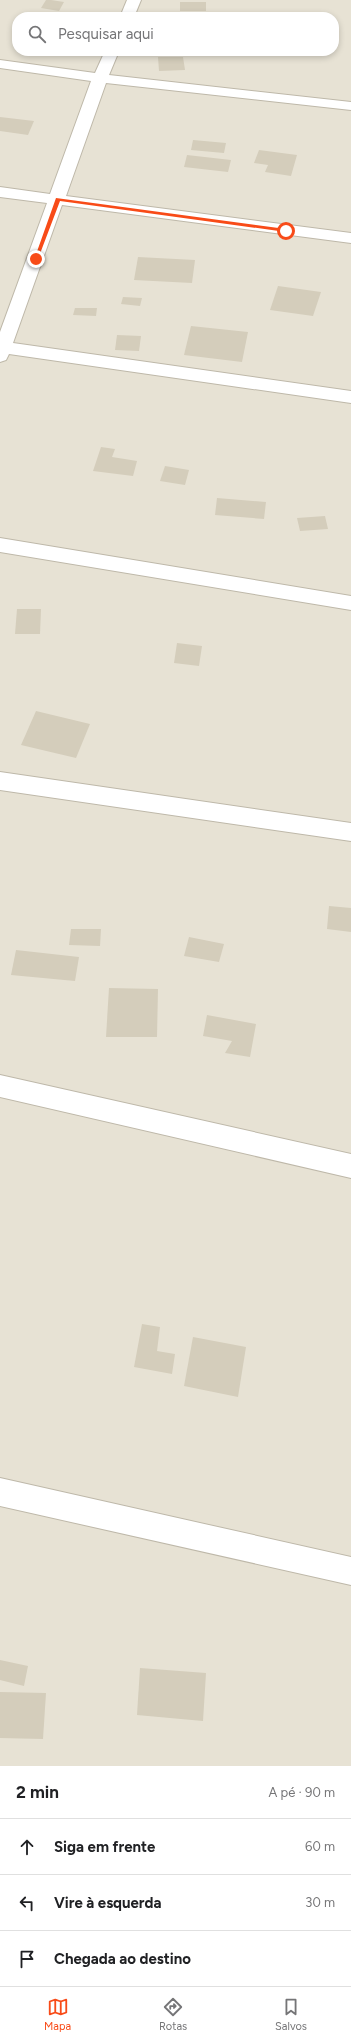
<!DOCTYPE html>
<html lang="pt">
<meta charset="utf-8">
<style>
:root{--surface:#fff;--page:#f6f6f6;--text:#202124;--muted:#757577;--line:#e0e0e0;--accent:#f84b18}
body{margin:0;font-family:Figtree,sans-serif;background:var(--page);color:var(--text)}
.stop{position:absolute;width:12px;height:12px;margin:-9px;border:3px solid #f84b18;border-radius:50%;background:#fff}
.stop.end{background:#f84b18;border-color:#fff;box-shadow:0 1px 4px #0008}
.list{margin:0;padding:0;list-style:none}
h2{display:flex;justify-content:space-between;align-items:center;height:52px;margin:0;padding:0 16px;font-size:17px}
h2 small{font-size:13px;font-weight:400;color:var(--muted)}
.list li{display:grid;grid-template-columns:26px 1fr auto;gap:12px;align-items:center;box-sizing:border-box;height:56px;padding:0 16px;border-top:1px solid var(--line)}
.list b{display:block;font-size:15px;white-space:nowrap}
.list em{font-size:13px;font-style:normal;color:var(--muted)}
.icon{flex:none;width:22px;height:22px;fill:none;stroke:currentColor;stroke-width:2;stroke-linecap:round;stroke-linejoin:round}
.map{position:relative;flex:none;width:351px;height:1766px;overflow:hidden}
.search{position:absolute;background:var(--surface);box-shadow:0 2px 6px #0003;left:12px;right:12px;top:12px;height:44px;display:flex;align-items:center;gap:10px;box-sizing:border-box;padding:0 14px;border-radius:16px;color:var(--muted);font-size:15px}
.sheet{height:220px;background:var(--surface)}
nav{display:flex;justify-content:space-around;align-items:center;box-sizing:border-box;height:56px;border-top:1px solid var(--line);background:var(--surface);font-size:11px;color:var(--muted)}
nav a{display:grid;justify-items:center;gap:2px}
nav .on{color:var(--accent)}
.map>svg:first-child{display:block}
</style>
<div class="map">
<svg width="351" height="1766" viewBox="0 0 351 1766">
<rect width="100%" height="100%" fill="#f3f0e6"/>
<path fill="#e7e2d4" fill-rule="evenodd" d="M0,0H351V1766H0ZM17,17H334V51H17Z"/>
<g fill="#d4cdbb">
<polygon points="46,0 51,0 64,2 59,11 41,8"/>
<rect x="180" y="2" width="26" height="9"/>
<polygon points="158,57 183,57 185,70 159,71"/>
<polygon points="0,117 34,121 28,135 0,131"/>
<polygon points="193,140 226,143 224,153 191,150"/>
<polygon points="259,150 297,155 291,176 265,172 268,165 254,163"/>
<polygon points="187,155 231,160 228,172 184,167"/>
<polygon points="138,257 195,260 192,283 134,280"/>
<polygon points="278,286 321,292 313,316 270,310"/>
<polygon points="123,297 142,298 140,306 121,304"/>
<polygon points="75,308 97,308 96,316 73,315"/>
<polygon points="191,326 248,332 242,362 184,355"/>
<polygon points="117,335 141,336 139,351 115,350"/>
<polygon points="101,447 115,449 112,457 137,461 133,476 93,471"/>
<polygon points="165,466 189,470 185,485 160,481"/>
<polygon points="217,498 266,502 264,519 215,515"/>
<polygon points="325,516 328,529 300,531 297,518"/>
<polygon points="17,609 41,609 40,634 15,634"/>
<polygon points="177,643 202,646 199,666 174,663"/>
<polygon points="36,711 90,724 76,758 21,745"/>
<polygon points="329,906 351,908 351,932 327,929"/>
<polygon points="71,929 101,929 100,946 69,945"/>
<polygon points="189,937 224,944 219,962 184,956"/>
<polygon points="16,950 79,957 75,981 11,975"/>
<polygon points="109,988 158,989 157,1037 106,1037"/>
<polygon points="207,1015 256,1024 250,1057 225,1053 232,1041 203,1036"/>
<polygon points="142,1324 160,1327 157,1351 175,1354 172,1374 134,1367"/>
<polygon points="193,1337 246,1347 238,1397 184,1386"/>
<polygon points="0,1660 28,1666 24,1686 0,1680"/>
<polygon points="140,1668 206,1673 203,1721 137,1715"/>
<polygon points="0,1692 46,1693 43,1739 0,1738"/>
</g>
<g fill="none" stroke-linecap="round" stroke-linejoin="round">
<g stroke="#beb8a9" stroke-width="2">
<g id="street">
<polygon points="127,0 141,0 134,17 120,17"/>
<polygon points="105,51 119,51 109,75 351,102 351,110 106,83 66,196 351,233 351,243 62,205 13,343 351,391 351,403 9,354 6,360 0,362 0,332 47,203 0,197 0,187 50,194 91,81 0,68 0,60 95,73"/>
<polygon points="0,538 351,596 351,610 0,552"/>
<polygon points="0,772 351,823 351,841 0,790"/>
<polygon points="0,1075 351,1154 351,1178 0,1097"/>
<polygon points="0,1478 351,1557 351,1585 0,1506"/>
</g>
</g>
<use href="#street" fill="#fff" fill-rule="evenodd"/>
</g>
<polygon fill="#f84b18" points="56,198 286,229 288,231 286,232 60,201 38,259 34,260"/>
</svg>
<div class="stop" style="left:286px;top:231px"></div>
<div class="stop end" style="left:36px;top:259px"></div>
<div class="search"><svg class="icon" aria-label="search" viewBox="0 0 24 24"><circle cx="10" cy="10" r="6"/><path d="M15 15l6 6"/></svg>Pesquisar aqui</div>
</div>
<section class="sheet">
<h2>2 min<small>A pé · 90 m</small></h2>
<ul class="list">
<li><svg class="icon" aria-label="ahead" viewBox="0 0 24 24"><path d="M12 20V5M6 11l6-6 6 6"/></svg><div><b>Siga em frente</b></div><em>60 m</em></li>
<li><svg class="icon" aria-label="left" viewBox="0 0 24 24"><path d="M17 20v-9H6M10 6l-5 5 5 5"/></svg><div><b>Vire à esquerda</b></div><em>30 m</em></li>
<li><svg class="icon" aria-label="arrive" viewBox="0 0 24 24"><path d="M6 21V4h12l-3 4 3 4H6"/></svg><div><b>Chegada ao destino</b></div></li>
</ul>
</section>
<nav>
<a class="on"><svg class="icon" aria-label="map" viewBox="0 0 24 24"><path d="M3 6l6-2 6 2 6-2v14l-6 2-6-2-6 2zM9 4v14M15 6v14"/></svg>Mapa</a>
<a><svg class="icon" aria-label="directions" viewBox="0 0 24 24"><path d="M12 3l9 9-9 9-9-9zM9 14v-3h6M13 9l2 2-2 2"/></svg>Rotas</a>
<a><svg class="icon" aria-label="saved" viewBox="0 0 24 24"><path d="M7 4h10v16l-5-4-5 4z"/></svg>Salvos</a>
</nav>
